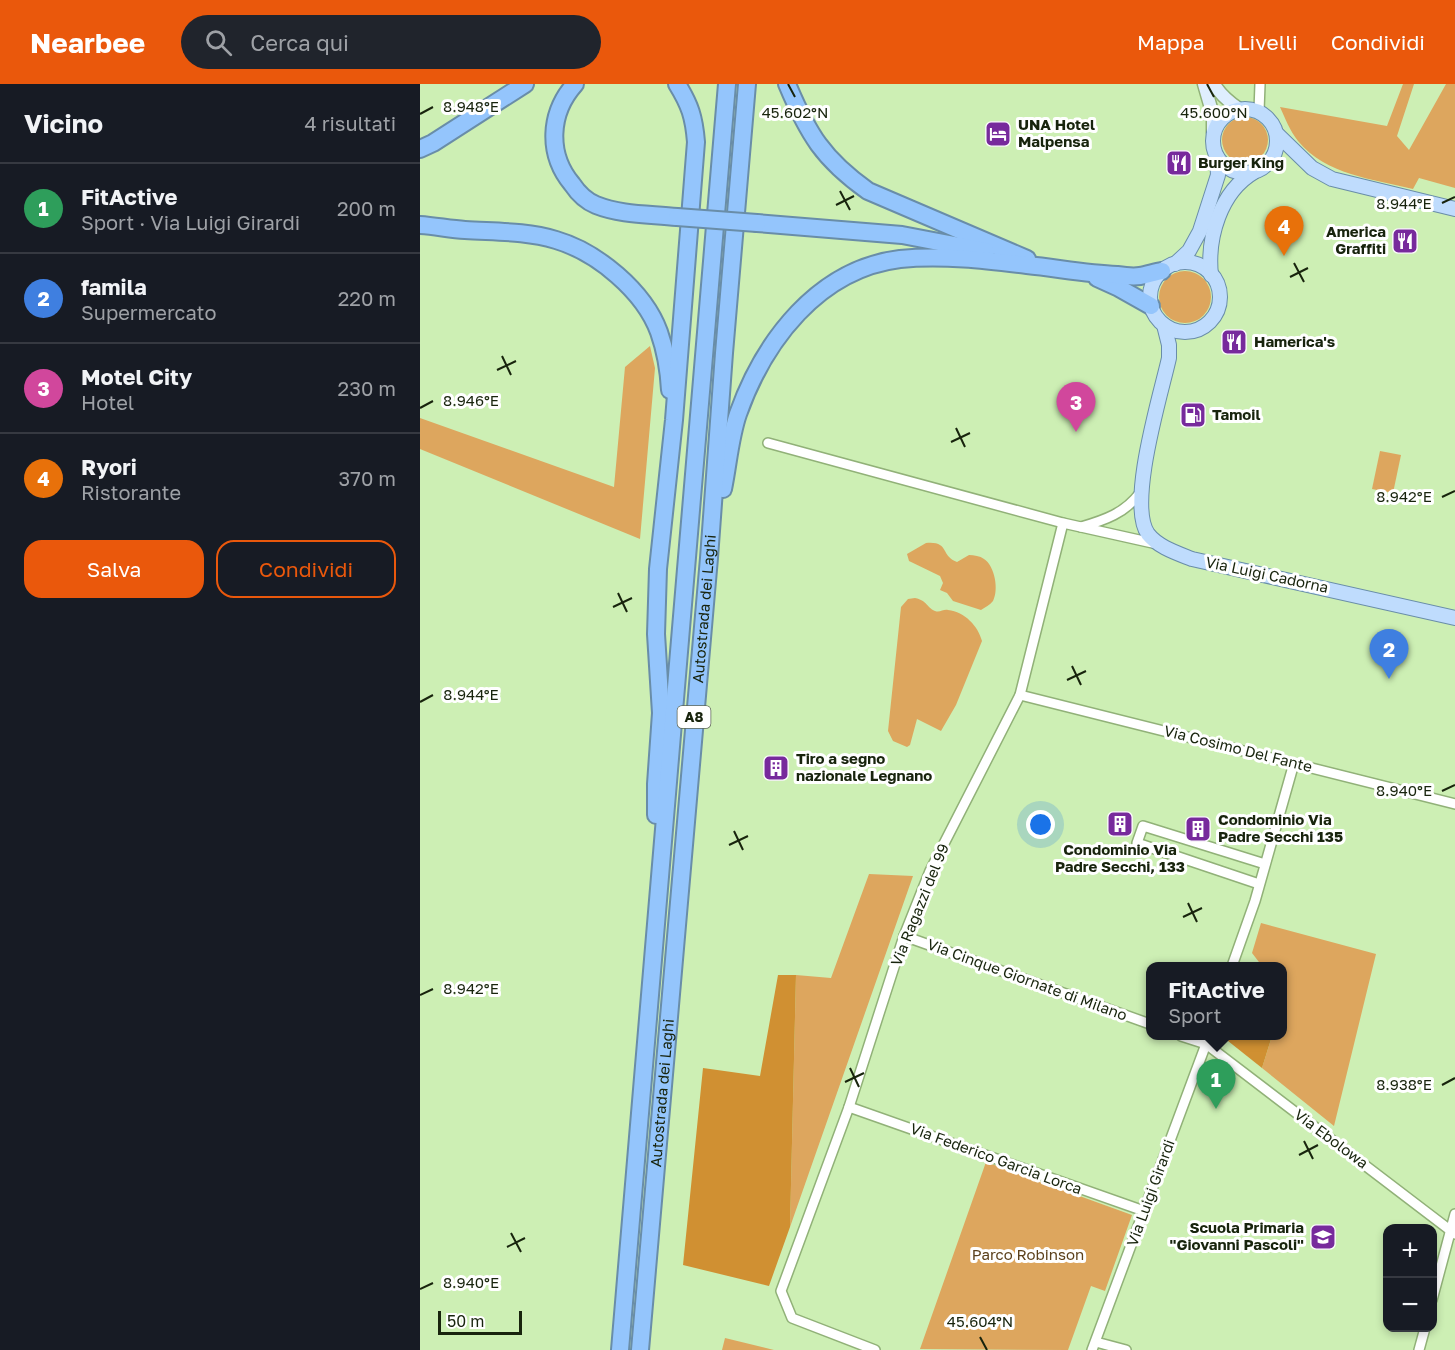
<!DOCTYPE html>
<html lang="it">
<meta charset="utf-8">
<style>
:root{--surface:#171b24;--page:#20242c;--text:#f1f3f6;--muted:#9ea1a6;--line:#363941;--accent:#ea580c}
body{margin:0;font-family:"Golos Text",sans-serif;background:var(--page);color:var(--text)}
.controls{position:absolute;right:18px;bottom:18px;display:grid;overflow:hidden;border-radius:12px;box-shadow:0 3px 9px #0003}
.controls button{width:54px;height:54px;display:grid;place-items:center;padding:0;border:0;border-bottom:2px solid var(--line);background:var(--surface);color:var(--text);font:30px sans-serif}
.scale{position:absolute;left:18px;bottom:15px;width:84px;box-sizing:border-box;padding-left:6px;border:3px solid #18240d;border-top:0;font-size:16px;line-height:21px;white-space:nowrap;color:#18240d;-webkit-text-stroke:4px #fff;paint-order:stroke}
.you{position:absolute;left:621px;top:741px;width:21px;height:21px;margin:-15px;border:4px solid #fff;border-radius:50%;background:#1a73e8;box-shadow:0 0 0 9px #1a73e833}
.badge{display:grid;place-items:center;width:39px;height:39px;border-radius:50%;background:var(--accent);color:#fff;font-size:20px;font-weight:700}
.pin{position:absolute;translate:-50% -50px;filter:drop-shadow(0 2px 3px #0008)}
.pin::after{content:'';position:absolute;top:32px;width:21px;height:18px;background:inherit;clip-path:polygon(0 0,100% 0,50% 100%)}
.popup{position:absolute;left:726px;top:878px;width:141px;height:78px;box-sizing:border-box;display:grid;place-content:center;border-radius:12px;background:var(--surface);filter:drop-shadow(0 2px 4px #0005);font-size:20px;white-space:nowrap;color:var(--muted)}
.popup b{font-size:22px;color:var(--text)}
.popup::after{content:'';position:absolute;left:50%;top:100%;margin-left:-12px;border:12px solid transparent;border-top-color:var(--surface)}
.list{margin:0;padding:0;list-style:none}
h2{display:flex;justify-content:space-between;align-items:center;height:78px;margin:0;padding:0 24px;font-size:26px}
h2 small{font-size:20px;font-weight:400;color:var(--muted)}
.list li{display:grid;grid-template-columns:39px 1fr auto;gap:18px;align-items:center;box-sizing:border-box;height:90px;padding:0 24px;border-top:2px solid var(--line)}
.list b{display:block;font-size:22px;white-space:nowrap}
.list p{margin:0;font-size:20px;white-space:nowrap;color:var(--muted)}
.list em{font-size:20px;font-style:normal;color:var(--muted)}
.actions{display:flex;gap:12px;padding:18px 24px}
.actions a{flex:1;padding:14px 0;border:2px solid var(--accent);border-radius:18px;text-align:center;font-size:21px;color:var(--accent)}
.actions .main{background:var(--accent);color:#fff}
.icon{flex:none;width:33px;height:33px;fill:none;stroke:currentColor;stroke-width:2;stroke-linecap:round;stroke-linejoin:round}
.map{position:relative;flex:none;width:1035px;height:1266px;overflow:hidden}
header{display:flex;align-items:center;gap:36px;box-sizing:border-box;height:84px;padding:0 30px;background:var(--accent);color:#fff}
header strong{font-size:28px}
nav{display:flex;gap:33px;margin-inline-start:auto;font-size:21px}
.search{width:420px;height:54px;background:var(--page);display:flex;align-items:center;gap:15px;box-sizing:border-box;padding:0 21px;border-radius:33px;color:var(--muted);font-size:22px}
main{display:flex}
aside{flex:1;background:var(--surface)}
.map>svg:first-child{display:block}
</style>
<header>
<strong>Nearbee</strong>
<div class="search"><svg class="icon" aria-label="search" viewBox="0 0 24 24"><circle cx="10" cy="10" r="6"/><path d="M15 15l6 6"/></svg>Cerca qui</div>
<nav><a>Mappa</a><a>Livelli</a><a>Condividi</a></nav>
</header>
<main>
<aside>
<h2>Vicino<small>4 risultati</small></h2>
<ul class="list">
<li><span class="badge" style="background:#2e9e5b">1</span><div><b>FitActive</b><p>Sport · Via Luigi Girardi</p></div><em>200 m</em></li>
<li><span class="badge" style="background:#3f7fe0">2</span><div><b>famila</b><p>Supermercato</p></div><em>220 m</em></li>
<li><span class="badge" style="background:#d1479c">3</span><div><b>Motel City</b><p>Hotel</p></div><em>230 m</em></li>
<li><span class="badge" style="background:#e8710a">4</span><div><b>Ryori</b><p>Ristorante</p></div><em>370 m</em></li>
</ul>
<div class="actions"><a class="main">Salva</a><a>Condividi</a></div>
</aside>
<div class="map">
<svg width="1035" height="1266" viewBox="0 0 1035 1266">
<rect width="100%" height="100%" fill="#cdefb4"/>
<g fill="#dda65e">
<path d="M983,0H994L977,52L989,66L1026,0H1035V104L999,94L993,105C953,95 906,91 878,57C870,47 865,34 860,23L967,42Z"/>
<circle cx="825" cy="56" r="23"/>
<circle cx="765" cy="213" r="26"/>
<polygon points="230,262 235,284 220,455 0,365 0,334 194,403 205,283"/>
<polygon points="960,367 981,371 973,409 952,405"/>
<path d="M506,459C530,457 520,472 537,478L549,471C554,471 560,472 564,475C575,482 579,506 573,517C570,521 565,523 561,526L533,517L527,509L520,506L523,499L520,492L489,477L487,470Z"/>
<path d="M495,514C508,517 506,523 515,527C520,529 523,525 528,526C545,528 558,542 562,557L536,621L521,647L497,635L490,661L487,663L473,657L468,647L481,523L488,515Z"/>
<polygon points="449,790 493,792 370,1143 376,891 411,894"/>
<polygon points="841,839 956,870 914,1042 842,984 852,952 862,952 862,919 864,912 862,909 862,882 842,882 832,869"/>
<polygon points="566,1078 712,1131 685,1207 671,1202 648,1266 500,1265"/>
<polygon points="305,1254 354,1266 302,1266"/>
</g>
<g fill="#d09032">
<polygon points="358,891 376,891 370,1143 349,1202 263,1181 283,984 340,992"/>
<polygon points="804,952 852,952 842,984 803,953"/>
</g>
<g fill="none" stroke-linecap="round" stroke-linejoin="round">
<g stroke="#91b178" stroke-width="12">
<g id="street">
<polyline points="839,27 840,0"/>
<polyline points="348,359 643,439 737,460"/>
<path d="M661,443C685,436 705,429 720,409"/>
<polyline points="600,611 1035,720"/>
<polyline points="839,800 717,759 723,742 845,780"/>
<polyline points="484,852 730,940"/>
<polyline points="812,882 835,817 874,679"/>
<polyline points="761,952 786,960 1035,1150"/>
<polyline points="429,1023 724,1127"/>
<polyline points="1012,1216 1035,1130"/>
<polyline points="676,1258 706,1266"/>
<polyline points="455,1266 372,1234 361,1207 429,1023 484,852 510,787 600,611 643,439"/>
<polyline points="672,1266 789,952"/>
<polyline points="999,1266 1005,1244"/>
</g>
</g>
<g stroke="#91b178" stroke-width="15">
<g id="secondary">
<polyline points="784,0 793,31 793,48"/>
<path d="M794,0C800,11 809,18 819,25"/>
</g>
</g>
<g stroke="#698da8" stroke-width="16">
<g id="primary">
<circle cx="825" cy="57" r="32"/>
<polyline points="857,50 892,84 912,95 1035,125"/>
<circle cx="765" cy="213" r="35"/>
<polyline points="755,180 769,167 780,147 798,91 797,73"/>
<path d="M791,191C787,154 800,108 834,88"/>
<path d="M744,241L749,261V274C741,310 707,420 728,450C738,463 757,469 772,475L1035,534"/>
</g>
</g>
<g stroke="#698da8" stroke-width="20">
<g id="highway">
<path d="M155,0C129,29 127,70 152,100C158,109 166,117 176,121C201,131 230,130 257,133"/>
<path d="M367,0C388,50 403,75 448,107L607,175"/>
<polyline points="0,65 13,59 105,0"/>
<polyline points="337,139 482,151 566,167"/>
<path d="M0,141C15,142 30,145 45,146C76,148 106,147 136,156C177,168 224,207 239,248C245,265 249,287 250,306"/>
<polyline points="677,194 699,204 731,222"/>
<path d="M303,405C308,381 310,353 318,330C344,257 398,185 480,175C523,171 565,176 607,181C637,184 667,190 697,191C704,192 713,193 720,192C727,191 735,188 742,187"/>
<path d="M236,731V700L241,629L236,550L238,485L254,336L276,58C274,33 270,21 257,0"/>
<polyline points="200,1266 307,0"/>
<path id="s1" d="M220,1266L289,474L304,269L327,0"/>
</g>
</g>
<use href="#street" stroke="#fff" stroke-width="9"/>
<use href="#secondary" stroke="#dfeefe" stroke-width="12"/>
<use href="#primary" stroke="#bfdcfd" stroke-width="14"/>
<use href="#highway" stroke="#94c5fc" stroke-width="16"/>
<g stroke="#698da8" stroke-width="20" stroke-linecap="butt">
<polyline id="highway-bridge" points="257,133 337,139"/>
</g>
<use href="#highway-bridge" stroke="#94c5fc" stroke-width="16"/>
</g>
<path fill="none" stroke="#18240d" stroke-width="2" d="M368,0L375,13M787,0L794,13M0,30L13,23M420,107L430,126M1022,119L1035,113M416,121L434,112M874,179L884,198M870,193L888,184M82,272L91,291M77,286L96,277M0,324L13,317M536,344L545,363M531,358L550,349M1022,413L1035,407M198,509L207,528M193,523L212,514M652,582L661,601M647,596L666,587M0,618L13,611M1022,707L1035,701M314,747L323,766M309,761L328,752M768,819L777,838M763,833L782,824M0,911L13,905M430,984L439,1003M425,998L444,989M1022,1001L1035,994M884,1057L893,1075M879,1071L898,1061M91,1149L101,1168M87,1163L105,1154M0,1205L13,1199M560,1253L567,1266"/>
<defs>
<g id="hotel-square" transform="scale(1.35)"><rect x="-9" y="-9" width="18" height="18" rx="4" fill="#772a9c" stroke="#fff"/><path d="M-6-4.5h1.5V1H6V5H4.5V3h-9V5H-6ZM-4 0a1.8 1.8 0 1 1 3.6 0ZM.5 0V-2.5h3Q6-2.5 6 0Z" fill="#fff"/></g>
<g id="restaurant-square" transform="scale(1.35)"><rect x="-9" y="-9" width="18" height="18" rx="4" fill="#772a9c" stroke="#fff"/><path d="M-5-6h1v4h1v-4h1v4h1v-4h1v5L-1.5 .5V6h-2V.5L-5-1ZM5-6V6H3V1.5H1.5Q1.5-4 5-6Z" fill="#fff"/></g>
<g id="fuel-square" transform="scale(1.35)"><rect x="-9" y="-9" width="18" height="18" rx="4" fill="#772a9c" stroke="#fff"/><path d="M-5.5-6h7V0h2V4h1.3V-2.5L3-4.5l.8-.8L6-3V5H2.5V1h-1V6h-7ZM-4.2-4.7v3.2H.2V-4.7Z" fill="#fff"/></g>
<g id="building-square" transform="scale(1.35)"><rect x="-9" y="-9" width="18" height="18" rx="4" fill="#772a9c" stroke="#fff"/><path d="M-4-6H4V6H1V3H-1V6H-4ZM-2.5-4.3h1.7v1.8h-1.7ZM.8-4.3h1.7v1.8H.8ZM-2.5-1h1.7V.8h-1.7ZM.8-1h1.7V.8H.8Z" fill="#fff"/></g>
<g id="school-square" transform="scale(1.35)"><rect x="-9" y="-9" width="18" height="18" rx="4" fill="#772a9c" stroke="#fff"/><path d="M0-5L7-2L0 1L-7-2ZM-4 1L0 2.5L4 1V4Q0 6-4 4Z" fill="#fff"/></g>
</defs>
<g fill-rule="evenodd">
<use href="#hotel-square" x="578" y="50"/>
<use href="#restaurant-square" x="759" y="79"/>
<use href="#restaurant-square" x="985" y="157"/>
<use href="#restaurant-square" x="814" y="258"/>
<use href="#fuel-square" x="773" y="331"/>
<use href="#building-square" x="356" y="684"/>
<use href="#building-square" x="700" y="740"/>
<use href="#building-square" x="778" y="745"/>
<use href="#school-square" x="903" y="1153"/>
</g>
<g text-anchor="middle" stroke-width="6" stroke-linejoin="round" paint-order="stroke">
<rect fill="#fff" stroke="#5d6656" stroke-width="1.5" x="257.5" y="622" width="33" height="22" rx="4.5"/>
<g font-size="14" font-weight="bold" fill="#18240d">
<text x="274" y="638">A8</text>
</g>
<g font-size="15" font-weight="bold" fill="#18240d" stroke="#fff" text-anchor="start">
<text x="598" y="46">UNA Hotel<tspan x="598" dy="17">Malpensa</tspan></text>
<text x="778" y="84">Burger King</text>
<text x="966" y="153" text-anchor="end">America<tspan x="966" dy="17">Graffiti</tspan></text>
<text x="834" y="263">Hamerica's</text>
<text x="792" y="336">Tamoil</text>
<text x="376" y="680">Tiro a segno<tspan x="376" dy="17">nazionale Legnano</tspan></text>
<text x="798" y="741">Condominio Via<tspan x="798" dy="17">Padre Secchi 135</tspan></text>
<text x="700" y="771" text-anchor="middle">Condominio Via<tspan x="700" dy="17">Padre Secchi, 133</tspan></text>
<text x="884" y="1149" text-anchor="end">Scuola Primaria<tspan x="884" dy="17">"Giovanni Pascoli"</tspan></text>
</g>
<g font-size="15" fill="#18240d" stroke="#fff">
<text transform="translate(847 491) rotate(12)" y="5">Via Luigi Cadorna</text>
<text dy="5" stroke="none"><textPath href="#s1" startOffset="744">Autostrada dei Laghi</textPath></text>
<text transform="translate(818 665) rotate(14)" y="5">Via Cosimo Del Fante</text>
<text transform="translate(500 821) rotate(-68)" y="5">Via Ragazzi del 99</text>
<text transform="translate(607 896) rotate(20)" y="5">Via Cinque Giornate di Milano</text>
<text dy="5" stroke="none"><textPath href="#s1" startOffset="258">Autostrada dei Laghi</textPath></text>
<text transform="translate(911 1055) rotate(37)" y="5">Via Ebolowa</text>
<text transform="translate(576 1075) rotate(20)" y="5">Via Federico Garcia Lorca</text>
<text transform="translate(731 1109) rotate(-70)" y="5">Via Luigi Girardi</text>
</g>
<g font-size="15" fill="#5b401b" stroke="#fff">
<text x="608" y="1176">Parco Robinson</text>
</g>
</g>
<g font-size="15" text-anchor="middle" fill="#18240d" stroke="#fff" stroke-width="6" stroke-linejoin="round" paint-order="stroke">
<text x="51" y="28">8.948°E</text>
<text x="794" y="34">45.600°N</text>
<text x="375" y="34">45.602°N</text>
<text x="984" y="125">8.944°E</text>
<text x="51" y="322">8.946°E</text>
<text x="984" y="418">8.942°E</text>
<text x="51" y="616">8.944°E</text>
<text x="984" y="712">8.940°E</text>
<text x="51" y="910">8.942°E</text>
<text x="984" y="1006">8.938°E</text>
<text x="51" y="1204">8.940°E</text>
<text x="560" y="1243">45.604°N</text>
</g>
</svg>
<div class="controls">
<button>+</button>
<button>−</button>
</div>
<div class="scale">50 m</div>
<div class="you"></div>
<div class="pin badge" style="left:796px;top:1025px;background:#2e9e5b">1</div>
<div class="popup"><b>FitActive</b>Sport</div>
<div class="pin badge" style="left:969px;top:595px;background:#3f7fe0">2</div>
<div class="pin badge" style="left:656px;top:348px;background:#d1479c">3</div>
<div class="pin badge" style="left:864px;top:172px;background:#e8710a">4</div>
</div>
</main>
